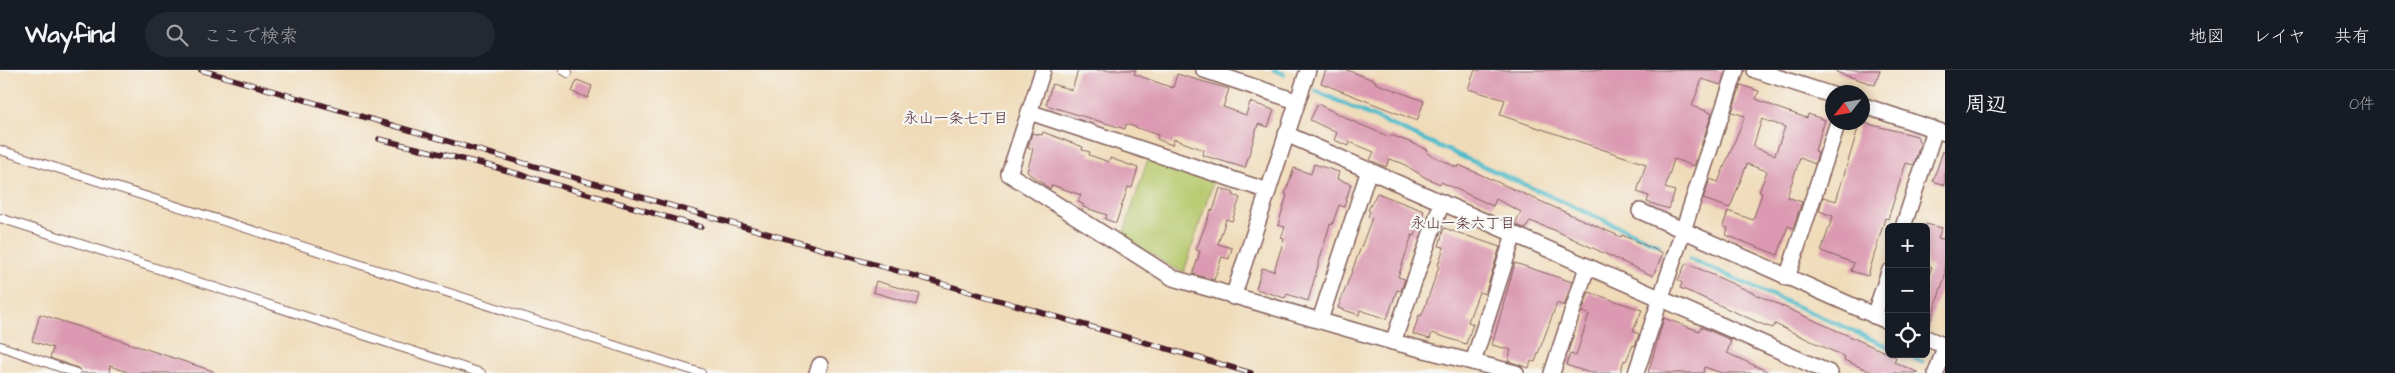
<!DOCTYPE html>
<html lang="ja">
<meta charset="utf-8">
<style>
:root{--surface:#171b24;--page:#242831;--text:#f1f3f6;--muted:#9ea1a6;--line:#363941}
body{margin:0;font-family:"Architects Daughter","Klee One",sans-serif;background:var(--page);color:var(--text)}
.controls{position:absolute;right:15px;bottom:15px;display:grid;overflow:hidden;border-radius:8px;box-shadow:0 2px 8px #0003}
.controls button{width:45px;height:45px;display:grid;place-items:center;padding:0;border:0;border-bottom:1px solid var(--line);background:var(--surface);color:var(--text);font:25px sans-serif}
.compass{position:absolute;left:1825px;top:15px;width:45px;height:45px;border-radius:50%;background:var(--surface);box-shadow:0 2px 8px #0003;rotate:239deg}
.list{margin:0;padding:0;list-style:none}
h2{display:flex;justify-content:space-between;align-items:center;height:65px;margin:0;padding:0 20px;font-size:21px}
h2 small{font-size:16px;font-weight:400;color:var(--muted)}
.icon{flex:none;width:28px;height:28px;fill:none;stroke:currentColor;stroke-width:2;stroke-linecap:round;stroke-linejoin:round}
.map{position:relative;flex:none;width:1945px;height:303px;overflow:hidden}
header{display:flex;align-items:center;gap:30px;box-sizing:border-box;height:70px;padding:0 25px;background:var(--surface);border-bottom:1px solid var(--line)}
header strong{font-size:24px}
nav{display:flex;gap:28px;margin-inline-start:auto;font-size:18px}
.search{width:350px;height:45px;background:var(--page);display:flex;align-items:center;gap:12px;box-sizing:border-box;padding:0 18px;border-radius:28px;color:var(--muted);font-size:19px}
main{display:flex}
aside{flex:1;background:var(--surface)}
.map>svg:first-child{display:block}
</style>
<header>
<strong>Wayfind</strong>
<div class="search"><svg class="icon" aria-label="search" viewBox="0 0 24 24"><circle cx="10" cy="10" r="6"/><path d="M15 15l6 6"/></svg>ここで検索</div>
<nav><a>地図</a><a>レイヤ</a><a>共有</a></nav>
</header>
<main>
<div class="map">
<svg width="1945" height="303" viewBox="0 0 1945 303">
<rect width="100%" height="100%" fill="#f6f6f2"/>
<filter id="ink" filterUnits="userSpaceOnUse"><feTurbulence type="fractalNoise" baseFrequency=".02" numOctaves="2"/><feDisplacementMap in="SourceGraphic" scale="10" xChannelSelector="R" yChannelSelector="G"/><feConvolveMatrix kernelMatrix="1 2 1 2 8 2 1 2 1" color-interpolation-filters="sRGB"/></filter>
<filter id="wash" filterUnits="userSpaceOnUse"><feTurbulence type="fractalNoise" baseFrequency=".0096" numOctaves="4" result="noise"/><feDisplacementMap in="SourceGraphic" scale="20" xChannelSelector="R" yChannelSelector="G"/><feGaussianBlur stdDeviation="1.12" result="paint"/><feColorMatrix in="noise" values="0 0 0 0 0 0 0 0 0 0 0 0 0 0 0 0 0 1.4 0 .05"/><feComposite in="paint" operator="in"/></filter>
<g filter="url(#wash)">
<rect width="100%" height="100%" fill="#f0dbb9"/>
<polygon fill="#b7c96d" stroke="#80744c" points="1148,89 1213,112 1184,202 1170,196 1123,165"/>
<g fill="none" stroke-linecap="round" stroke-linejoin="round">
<g stroke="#50bcca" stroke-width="4.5">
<polyline points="1274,0 1284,4"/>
<polyline points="1316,21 1659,175"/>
<polyline points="1690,189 1889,277"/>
<polyline points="1905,284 1922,292"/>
</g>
</g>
<g id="blocks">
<g fill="#db9ab1" fill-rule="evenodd">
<polygon points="1078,0 1136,0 1134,4 1173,18 1177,4 1229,19 1223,37 1246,45 1250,32 1274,40 1268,57 1258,54 1245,98 1202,85 1204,80 1174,69 1172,75 1157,69 1158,65 1126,54 1125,59 1046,35 1052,14 1072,20"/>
<polygon points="1326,0 1347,0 1376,11 1375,13 1424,31 1417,51 1321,13"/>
<polygon points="1475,0 1726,0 1721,15 1702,9 1692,36 1712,43 1694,96 1674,89 1665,118 1675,121 1669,139 1647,132 1649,126 1637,122 1646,94 1500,45 1505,30 1468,19"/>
<polygon points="1837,0 1880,0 1875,15 1836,2"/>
<polygon points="577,10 592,16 588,28 572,22"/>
<path d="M1741,15L1759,21L1756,29L1780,39L1807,48L1808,44L1825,50L1815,81L1818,82L1815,94L1800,88L1787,127L1802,132L1793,158L1788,156L1778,185L1726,165L1728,158L1723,156L1728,141L1753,150L1762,123L1759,122L1767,101L1747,94L1730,138L1703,129L1710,109L1718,112L1745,46L1732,42ZM1762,49L1785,57L1775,85L1753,77Z"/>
<polygon points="1318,34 1352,51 1390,67 1391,65 1417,75 1428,80 1427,83 1458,98 1459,95 1621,167 1622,165 1663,183 1653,206 1554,160 1530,151 1526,159 1515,154 1521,142 1496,129 1493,136 1441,112 1440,114 1426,108 1402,93 1389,89 1386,97 1370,90 1374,82 1350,72 1349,76 1334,70 1337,63 1310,50"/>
<polygon points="1860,52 1917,66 1920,74 1914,95 1906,93 1888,149 1885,148 1868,206 1851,201 1854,193 1821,181 1833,146 1819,141 1823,127 1836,131"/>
<polygon points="1043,62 1083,77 1082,80 1090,82 1089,85 1109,92 1110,88 1138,98 1132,118 1128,117 1116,153 1105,149 1107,145 1083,137 1083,134 1078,132 1081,125 1052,115 1050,119 1027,102 1033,79 1028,77 1032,63 1042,65"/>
<polygon points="1943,81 1945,82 1945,115 1933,111"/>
<polygon points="1314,94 1339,102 1337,109 1351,114 1344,137 1339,135 1332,155 1330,154 1308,231 1287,224 1285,228 1256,219 1262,198 1274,201 1284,169 1281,168 1285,157 1278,155 1287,125 1285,124 1294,98 1311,104"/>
<polygon points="1220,118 1234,123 1233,125 1240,128 1232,151 1226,149 1218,174 1232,178 1229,189 1222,187 1214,210 1193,204 1200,181 1196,180 1211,140 1213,141"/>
<polygon points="1377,123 1424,141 1415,166 1412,165 1398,207 1405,209 1401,221 1397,220 1387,249 1360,240 1359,245 1338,238 1372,148 1368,147 1370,141 1368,140"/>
<polygon points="1926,154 1942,158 1938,168 1945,170 1945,206 1928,259 1926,212 1932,197 1926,195"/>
<polygon points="1444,158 1500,177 1485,224 1479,222 1468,252 1473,254 1466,274 1432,263 1430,269 1413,264 1419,245 1421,246 1425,237 1439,196 1438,195 1444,177 1439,176"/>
<polygon points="1515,193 1572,212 1564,236 1557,233 1535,292 1531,291 1529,298 1508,291 1511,280 1492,275"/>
<polygon points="1686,193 1896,287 1894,292 1919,303 1874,303 1844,290 1845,287 1775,254 1773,258 1764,255 1690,222 1680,218 1682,213 1678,210"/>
<polygon points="876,211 920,224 917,235 873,222"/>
<polygon points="1589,222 1642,240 1633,261 1639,264 1635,276 1633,275 1626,291 1624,290 1620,303 1590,303 1566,295 1570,284 1576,286 1589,244 1582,242"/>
<polygon points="40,244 213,301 213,303 130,303 110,296 109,303 82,303 78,298 50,288 53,278 32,271"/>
<polygon points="1664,248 1699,261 1701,257 1731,270 1727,283 1771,303 1722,303 1704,297 1703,303 1648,303"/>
</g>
</g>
</g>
<g filter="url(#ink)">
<use href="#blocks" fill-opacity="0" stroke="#84615d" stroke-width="1"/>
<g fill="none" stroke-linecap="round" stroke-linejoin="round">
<g stroke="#84615d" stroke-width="10">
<g id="service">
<polyline points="563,0 568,3"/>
<polyline points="0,80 701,303"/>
<polyline points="0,148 481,303"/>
<polyline points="0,276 76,303"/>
</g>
</g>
<g stroke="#84615d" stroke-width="18">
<g id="minor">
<polyline points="1043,0 1009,104 1173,208 1393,272 1516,303"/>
<polyline points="1204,0 1296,31"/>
<polyline points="1755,0 1832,25"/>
<polyline points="1862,35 1945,63"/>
<polyline points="1029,42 1268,121"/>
<polyline points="1286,64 1830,303"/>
<polyline points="1640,141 1889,252"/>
<polyline points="1903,157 1935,60"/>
<polyline points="1787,208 1838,52"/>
<polyline points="1233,227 1308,0"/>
<polyline points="1874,246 1889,202"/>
<polyline points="1320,250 1369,100"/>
<polyline points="1926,268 1945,276"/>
<polyline points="1393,272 1442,132"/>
<polyline points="1473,292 1514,164"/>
<polyline points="817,303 820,295"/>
<polyline points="1552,303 1587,197"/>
<polyline points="1636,303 1736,0"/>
<polyline points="1936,303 1945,277"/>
</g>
</g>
<use href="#service" stroke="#fff" stroke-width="8"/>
<use href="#minor" stroke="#fff" stroke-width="15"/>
<g stroke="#4a1f2b" stroke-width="5.5">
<g id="rail">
<polyline points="201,0 1251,303"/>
<polyline points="379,69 491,96 701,157"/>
</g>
</g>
<use href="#rail" stroke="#f6f6f2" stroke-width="4" stroke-dasharray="11" stroke-linecap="butt"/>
</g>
</g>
<g text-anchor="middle" stroke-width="4.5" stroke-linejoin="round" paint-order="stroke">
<g font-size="15" fill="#4a1f2b" stroke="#f6f6f2">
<text x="956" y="53">永山一条七丁目</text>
<text x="1463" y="158">永山一条六丁目</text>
</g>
</g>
</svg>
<div class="controls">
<button>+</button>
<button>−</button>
<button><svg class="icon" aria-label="locate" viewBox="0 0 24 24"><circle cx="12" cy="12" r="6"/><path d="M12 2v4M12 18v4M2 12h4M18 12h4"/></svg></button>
</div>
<svg class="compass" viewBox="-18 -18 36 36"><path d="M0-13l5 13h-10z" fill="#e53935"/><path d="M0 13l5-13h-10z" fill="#9ea1a6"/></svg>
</div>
<aside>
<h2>周辺<small>0件</small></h2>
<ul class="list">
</ul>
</aside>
</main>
